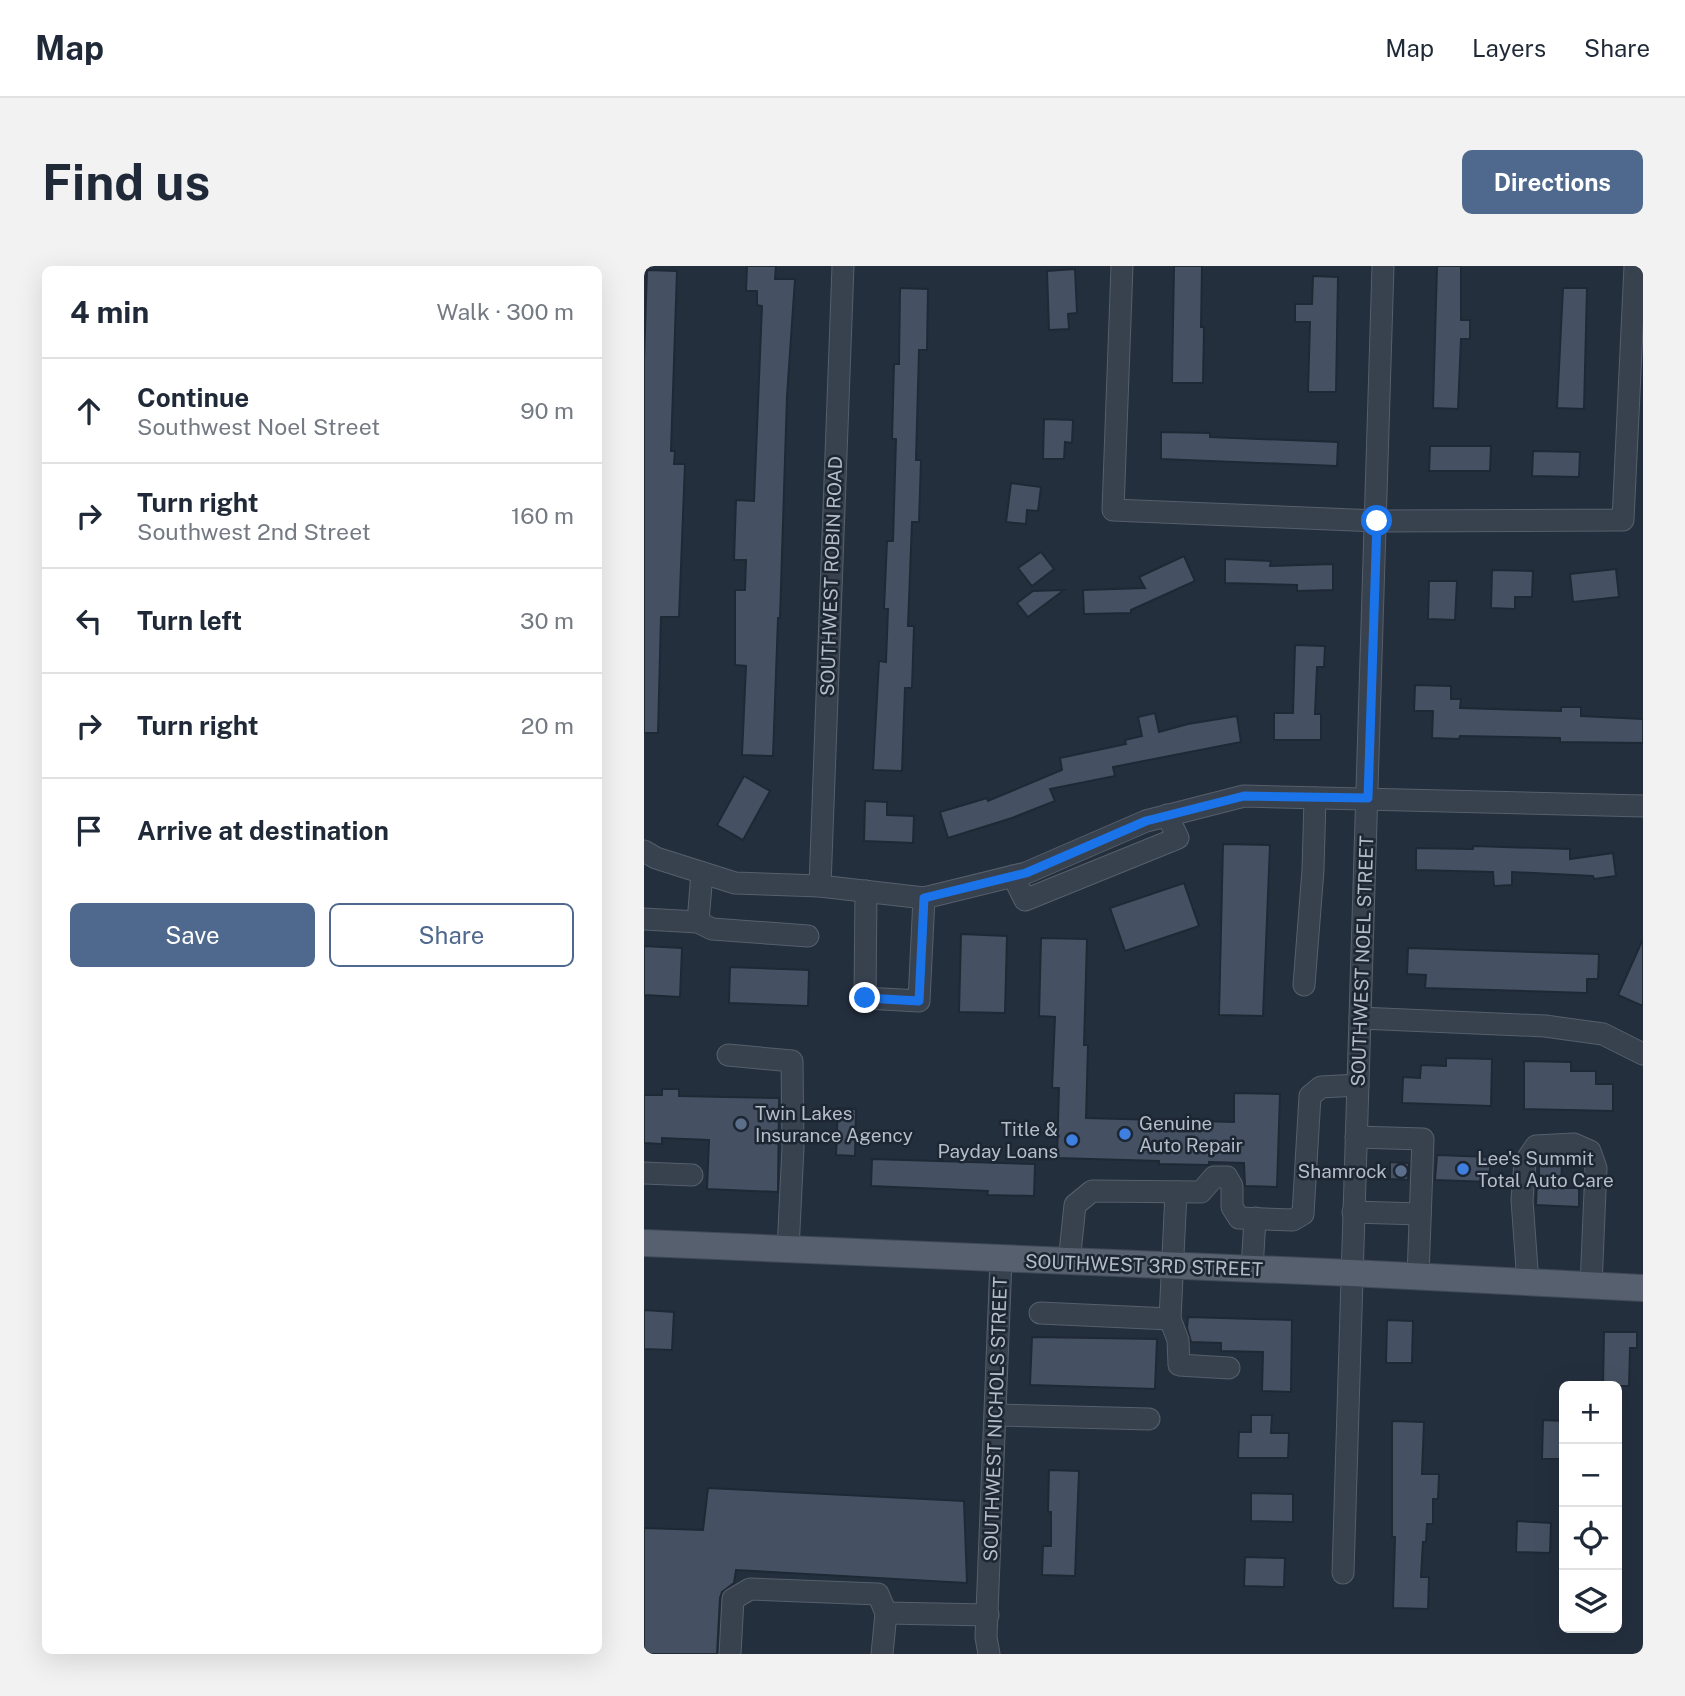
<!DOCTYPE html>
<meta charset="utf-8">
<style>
:root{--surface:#fff;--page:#f2f2f3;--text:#1f2937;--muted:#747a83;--line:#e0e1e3;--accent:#4f688e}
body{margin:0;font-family:"Public Sans",sans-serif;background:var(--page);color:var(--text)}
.controls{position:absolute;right:21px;bottom:21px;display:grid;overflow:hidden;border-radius:10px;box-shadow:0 7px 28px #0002}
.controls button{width:63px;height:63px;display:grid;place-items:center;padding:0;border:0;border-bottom:2px solid var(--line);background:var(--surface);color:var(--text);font:35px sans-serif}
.stop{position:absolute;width:21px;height:21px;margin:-16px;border:5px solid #1a73e8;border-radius:50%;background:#fff}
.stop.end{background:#1a73e8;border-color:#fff;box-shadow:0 2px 7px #0008}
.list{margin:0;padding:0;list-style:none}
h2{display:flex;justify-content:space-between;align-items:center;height:91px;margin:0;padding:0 28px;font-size:30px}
h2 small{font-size:23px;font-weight:400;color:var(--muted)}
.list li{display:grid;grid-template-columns:46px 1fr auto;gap:21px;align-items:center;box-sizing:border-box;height:105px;padding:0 28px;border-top:2px solid var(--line)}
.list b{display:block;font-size:26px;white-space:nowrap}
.list p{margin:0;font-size:23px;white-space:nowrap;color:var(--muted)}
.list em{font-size:23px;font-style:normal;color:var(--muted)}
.actions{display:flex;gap:14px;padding:21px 28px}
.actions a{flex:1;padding:16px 0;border:2px solid var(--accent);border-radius:10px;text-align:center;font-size:24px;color:var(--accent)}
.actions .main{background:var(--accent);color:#fff}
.icon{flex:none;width:38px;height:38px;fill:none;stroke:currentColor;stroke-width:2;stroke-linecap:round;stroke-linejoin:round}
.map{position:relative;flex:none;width:999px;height:1388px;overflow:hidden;border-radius:10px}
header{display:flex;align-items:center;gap:42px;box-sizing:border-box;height:98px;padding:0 35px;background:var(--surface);border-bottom:2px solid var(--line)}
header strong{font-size:33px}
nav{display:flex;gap:38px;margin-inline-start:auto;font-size:24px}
.intro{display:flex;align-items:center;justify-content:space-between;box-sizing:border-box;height:168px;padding:0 42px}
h1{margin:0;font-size:49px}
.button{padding:18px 32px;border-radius:10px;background:var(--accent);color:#fff;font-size:24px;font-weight:700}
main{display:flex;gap:42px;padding:0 42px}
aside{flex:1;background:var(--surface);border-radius:10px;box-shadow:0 7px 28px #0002}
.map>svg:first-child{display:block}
</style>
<header>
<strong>Map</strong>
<nav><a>Map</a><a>Layers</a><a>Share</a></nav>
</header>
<div class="intro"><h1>Find us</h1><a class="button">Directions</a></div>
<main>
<aside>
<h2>4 min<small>Walk · 300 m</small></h2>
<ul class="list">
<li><svg class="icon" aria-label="ahead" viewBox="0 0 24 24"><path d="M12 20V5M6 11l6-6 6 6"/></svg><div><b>Continue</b><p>Southwest Noel Street</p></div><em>90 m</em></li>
<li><svg class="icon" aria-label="right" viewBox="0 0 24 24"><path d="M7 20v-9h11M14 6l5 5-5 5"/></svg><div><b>Turn right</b><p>Southwest 2nd Street</p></div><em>160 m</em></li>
<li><svg class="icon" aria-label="left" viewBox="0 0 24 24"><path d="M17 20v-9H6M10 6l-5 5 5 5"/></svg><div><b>Turn left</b></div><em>30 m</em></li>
<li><svg class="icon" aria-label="right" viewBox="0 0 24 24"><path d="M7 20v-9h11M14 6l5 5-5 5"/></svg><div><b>Turn right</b></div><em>20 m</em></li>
<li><svg class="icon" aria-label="arrive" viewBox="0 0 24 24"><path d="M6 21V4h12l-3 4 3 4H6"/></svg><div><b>Arrive at destination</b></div></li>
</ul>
<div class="actions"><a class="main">Save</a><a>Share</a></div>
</aside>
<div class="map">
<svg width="999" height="1388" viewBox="0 0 999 1388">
<rect width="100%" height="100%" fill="#242f3e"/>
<g fill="#455162" stroke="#1f2835" stroke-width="2">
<polygon points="103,0 132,0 131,13 151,13 143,130 136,352 134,352 129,490 98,489 102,400 91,399 91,324 101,324 102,294 90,294 92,234 110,235 118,40 113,39 113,25 102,25"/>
<polygon points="530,0 558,0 557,61 560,61 559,117 528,117"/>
<polygon points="793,0 817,0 817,54 826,54 826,73 817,73 814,143 789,142"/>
<polygon points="431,3 433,47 424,48 425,63 405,64 403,5"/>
<polygon points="3,4 33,5 27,185 31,185 30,198 41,198 35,351 17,351 14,467 0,467 0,94"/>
<polygon points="669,10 694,11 692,126 664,126 666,56 651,56 651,38 668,38"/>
<polygon points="256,22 284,23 283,84 275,84 272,194 277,194 275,256 268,256 264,360 270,360 268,422 261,422 258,505 229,504 235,395 242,396 244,343 240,343 243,275 249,275 252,173 248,173 250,98 255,98"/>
<polygon points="919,22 943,22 940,143 913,142"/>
<polygon points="400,153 429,154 428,177 421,176 420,193 399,193"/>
<polygon points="517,166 566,167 566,171 694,176 693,200 517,193"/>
<polygon points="786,180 847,180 846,205 785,205"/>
<polygon points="889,185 936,186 935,211 888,210"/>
<polygon points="367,217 397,221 394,245 383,244 382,258 362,256"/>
<polygon points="397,286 410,303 388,320 374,302"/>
<polygon points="540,290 551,315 487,344 487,347 440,348 439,324 501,322 495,311"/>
<polygon points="581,293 627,295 626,300 689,298 689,324 653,325 653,319 581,317"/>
<polygon points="972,303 975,331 929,336 926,308"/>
<polygon points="848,304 889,305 888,331 871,331 871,343 847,342"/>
<polygon points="785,315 813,315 811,354 784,353"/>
<polygon points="420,324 384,351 373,337 389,325"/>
<polygon points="651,379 681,380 680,401 673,401 671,448 677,448 677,474 630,474 630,447 649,447"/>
<polygon points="771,419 807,420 807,433 817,433 816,442 917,445 917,441 937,441 937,450 999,453 999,477 916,476 916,472 816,470 815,473 788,472 789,445 770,445"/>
<polygon points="511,447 515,466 544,458 593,450 597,476 469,501 471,510 406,523 411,535 368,552 304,572 296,546 343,532 344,535 418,504 416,492 482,478 481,474 498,470 494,451"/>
<polygon points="100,510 126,525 99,574 73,559"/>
<polygon points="221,535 243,536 243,549 270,550 269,577 220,575"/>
<polygon points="579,578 626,579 619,750 575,749"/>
<polygon points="829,580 926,583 926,593 969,587 972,610 950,613 949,610 868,606 868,619 850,620 849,606 772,604 772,582 829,583"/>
<polygon points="540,617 555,660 481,685 466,642"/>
<polygon points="317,668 363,670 361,747 315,746"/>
<polygon points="397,672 443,673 440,779 444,779 442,852 590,856 590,827 636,828 633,921 601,920 600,897 565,896 565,899 515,898 515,895 413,892 415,822 408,822 411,751 395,750"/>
<polygon points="999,673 999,740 974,729"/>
<polygon points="0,680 38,682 36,731 0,729"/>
<polygon points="764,682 955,688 954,713 943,713 943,727 781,722 782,709 763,708"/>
<polygon points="86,701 165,704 164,740 85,737"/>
<polygon points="802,792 848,793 847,840 758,837 759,811 776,812 777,799 802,800"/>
<polygon points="880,795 927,796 927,805 952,805 952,818 969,818 969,845 880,843"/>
<polygon points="18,823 35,823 35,830 135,832 134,926 63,923 65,874 18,872 18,878 0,877 0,829 18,829"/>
<polygon points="194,842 212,843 211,890 192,889"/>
<polygon points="793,889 846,891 846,916 791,914"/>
<polygon points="228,893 391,898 390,930 343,929 344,925 227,920"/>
<polygon points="899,893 918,894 917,922 935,922 935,941 892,939 893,913 895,913 895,898"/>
<polygon points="746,896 765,897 764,914 746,913"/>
<polygon points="0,1044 30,1046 28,1084 0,1083"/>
<polygon points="544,1051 648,1054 647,1126 618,1125 619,1086 577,1085 577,1077 547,1076 543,1062"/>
<polygon points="743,1054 769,1055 768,1097 742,1097"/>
<polygon points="960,1066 993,1066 993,1082 986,1082 985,1120 959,1120"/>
<polygon points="388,1071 513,1073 511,1123 386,1119"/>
<polygon points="607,1149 628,1149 627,1167 645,1167 644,1192 594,1192 595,1166 607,1166"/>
<polygon points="899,1154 920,1155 920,1193 898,1193"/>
<polygon points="748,1155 780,1156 778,1208 795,1208 794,1233 789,1233 789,1258 783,1258 782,1276 779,1276 777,1311 785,1311 784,1343 749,1342 751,1271 748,1271"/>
<polygon points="405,1204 435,1205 431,1310 398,1309 399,1280 407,1280 407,1246 404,1246"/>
<polygon points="64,1222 320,1235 323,1317 92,1304 90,1317 78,1326 76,1332 73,1388 0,1388 0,1262 59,1264"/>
<polygon points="607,1227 649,1228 649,1256 607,1255"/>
<polygon points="873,1255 907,1257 906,1287 872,1286"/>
<polygon points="601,1291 641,1292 640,1321 600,1320"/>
</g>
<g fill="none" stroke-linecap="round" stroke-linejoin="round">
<g stroke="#565f6c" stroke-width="23">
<g id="minor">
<polyline points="478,0 469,244 733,255 979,254 991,0"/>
<polyline points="0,585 12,592 91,617 176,620 280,632 382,607 502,555 600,530 999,540"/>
<polyline points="369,610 381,634 534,572 523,549"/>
<polyline points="176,620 199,0"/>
<polyline points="222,625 221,732 275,735 280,632"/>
<polyline points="0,653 54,656 58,607"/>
<polyline points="54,656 68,663 164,670"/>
<polyline points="660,719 669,604 671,532"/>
<polyline points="716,752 901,760 959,768 999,788"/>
<polyline points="84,789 148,795 149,881 144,984"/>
<polyline points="712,871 779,873 774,1011"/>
<polyline points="0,907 48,909"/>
<polyline points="709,946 776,948"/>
<polyline points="425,996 431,939 448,925 557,926 570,911 583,911 588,920 588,941 595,952 649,954 659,948 666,830 677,821 714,819"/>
<polyline points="608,1004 611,952"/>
<polyline points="884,1017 878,934 881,896 892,880 930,878 946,885 952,902 947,1020"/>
<polyline points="396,1047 526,1053 532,926"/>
<polyline points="526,1053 534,1074 535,1099 585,1102"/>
<polyline points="352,1149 505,1153"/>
<polyline points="699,1307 739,0"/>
<polyline points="86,1388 89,1333 106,1323 234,1328 242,1347 344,1349"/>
<polyline points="238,1388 242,1347"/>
<polyline points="345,1388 342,1371 357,994"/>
</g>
</g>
<g stroke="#414a57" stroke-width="28">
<polyline id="major" points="0,977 707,1007 999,1022"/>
</g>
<use href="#minor" stroke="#38414e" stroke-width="21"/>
<use href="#major" stroke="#56606e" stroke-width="26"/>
</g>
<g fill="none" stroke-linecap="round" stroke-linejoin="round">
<polyline stroke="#1a73e8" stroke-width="9" points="221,732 275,735 280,632 382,607 502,555 600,530 724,532 733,255"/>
</g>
<g fill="#5c6f8a" stroke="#1d2633" stroke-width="2.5">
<circle cx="97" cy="858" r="7"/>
<circle cx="757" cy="905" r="7"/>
</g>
<g fill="#3f7fe0" stroke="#1d2633" stroke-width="2.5">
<circle cx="481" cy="868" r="7"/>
<circle cx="428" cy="874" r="7"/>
<circle cx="819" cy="903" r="7"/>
</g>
<g text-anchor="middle" stroke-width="5" stroke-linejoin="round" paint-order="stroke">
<g font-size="19" fill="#b4bcc9" stroke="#1d2633">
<text transform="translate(187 310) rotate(-88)" y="7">SOUTHWEST ROBIN ROAD</text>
<text transform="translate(718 695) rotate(-88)" y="7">SOUTHWEST NOEL STREET</text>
<text transform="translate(500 999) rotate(2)" y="7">SOUTHWEST 3RD STREET</text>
<text transform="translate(351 1153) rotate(-88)" y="7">SOUTHWEST NICHOLS STREET</text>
</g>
<g font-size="19" fill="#b4bcc9" stroke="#1d2633" text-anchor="start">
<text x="111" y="854">Twin Lakes<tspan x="111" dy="22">Insurance Agency</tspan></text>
<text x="495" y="864">Genuine<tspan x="495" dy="22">Auto Repair</tspan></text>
<text x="414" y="870" text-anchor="end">Title &amp;<tspan x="414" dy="22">Payday Loans</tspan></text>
<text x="833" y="899">Lee's Summit<tspan x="833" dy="22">Total Auto Care</tspan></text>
<text x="743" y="912" text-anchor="end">Shamrock</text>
</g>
</g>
</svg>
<div class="controls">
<button>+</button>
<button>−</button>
<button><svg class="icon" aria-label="locate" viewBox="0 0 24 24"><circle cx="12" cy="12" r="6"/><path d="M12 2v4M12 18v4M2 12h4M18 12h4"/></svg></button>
<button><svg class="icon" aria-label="layers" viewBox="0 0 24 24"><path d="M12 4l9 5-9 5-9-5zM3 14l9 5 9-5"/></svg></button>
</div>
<div class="stop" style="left:733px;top:255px"></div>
<div class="stop end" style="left:221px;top:732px"></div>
</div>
</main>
